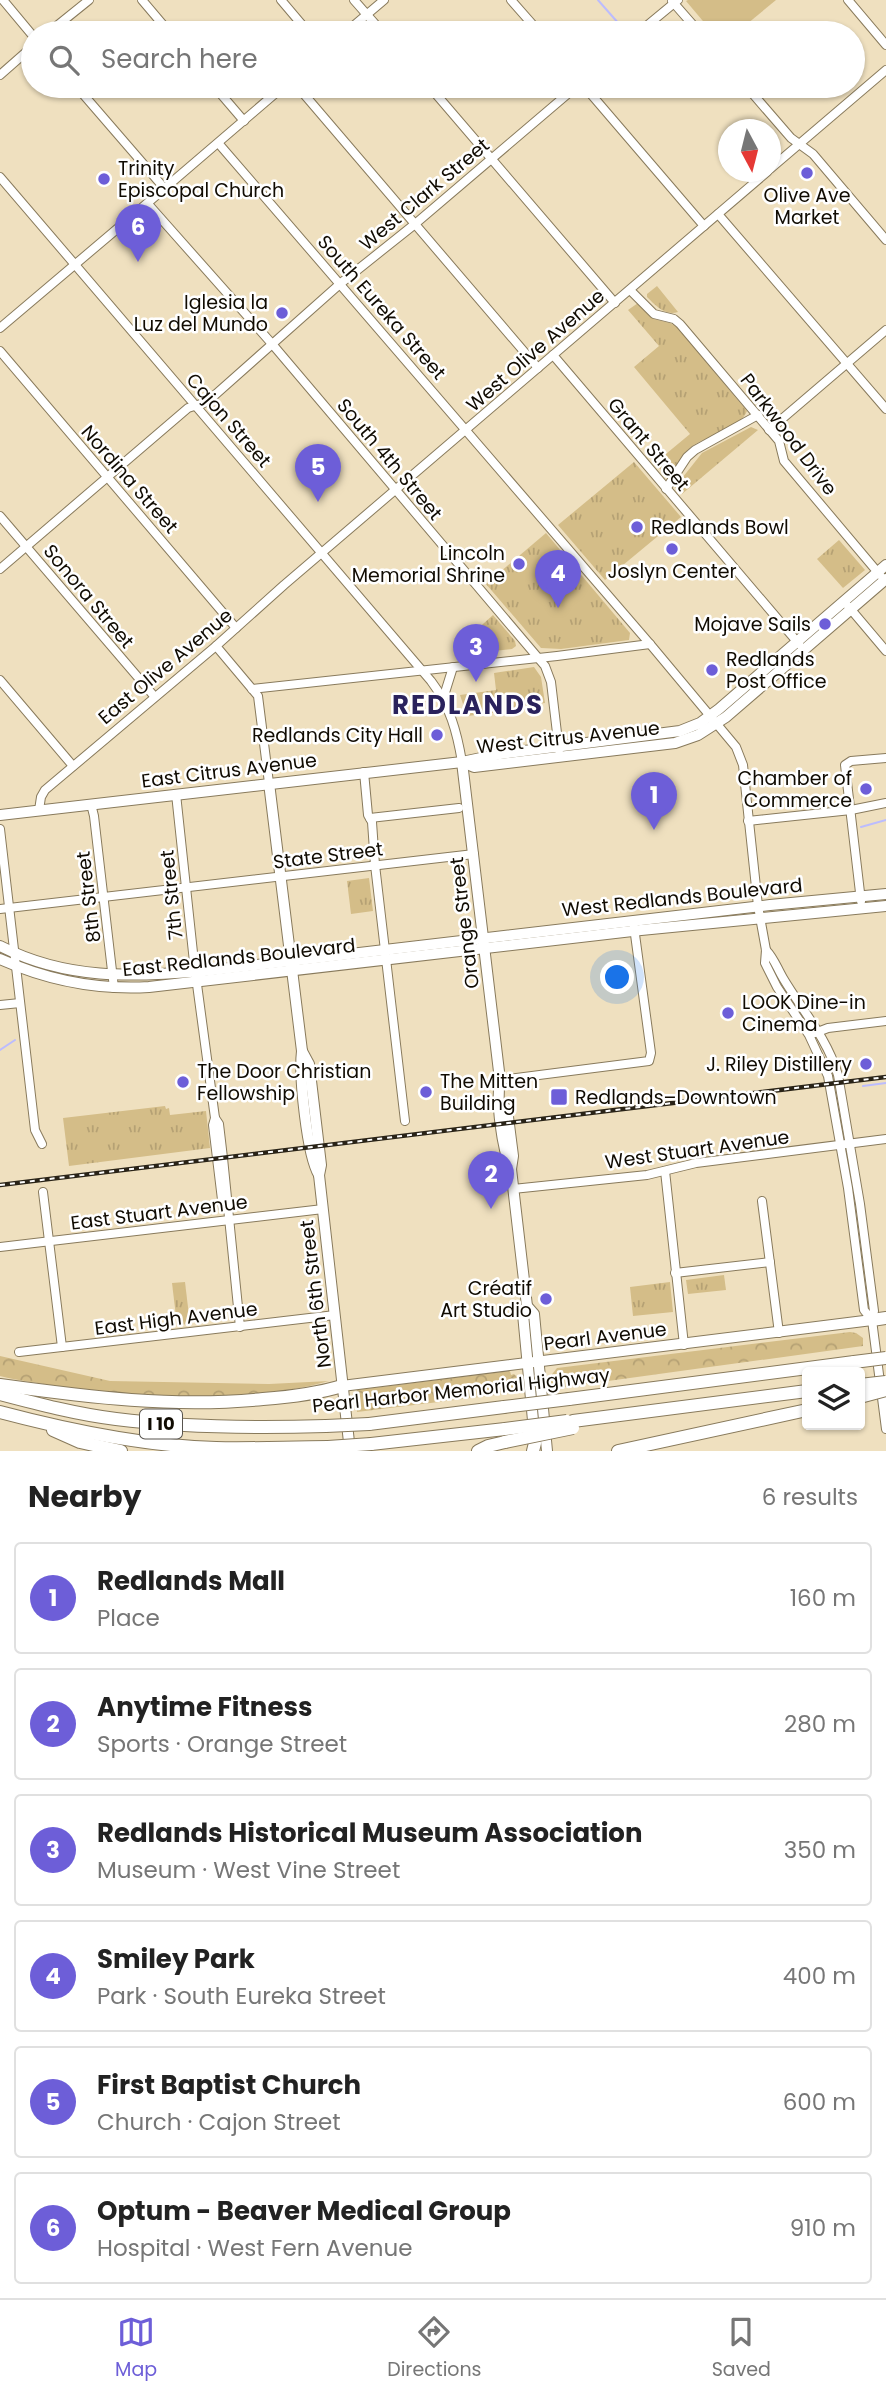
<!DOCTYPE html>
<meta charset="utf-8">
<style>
:root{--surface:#fff;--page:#f6f6f6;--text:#222;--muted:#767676;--line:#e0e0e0;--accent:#6d5ed8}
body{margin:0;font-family:Poppins,sans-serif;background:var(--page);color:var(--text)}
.controls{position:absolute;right:21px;bottom:21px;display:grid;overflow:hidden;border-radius:7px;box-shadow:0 2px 5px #0004}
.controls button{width:63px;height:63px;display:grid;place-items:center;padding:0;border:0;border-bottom:2px solid var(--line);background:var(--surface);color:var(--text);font:35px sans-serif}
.compass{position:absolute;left:718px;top:119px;width:63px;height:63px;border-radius:50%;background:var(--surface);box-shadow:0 2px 5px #0004;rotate:173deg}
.you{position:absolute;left:618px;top:978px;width:24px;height:24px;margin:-18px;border:5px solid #fff;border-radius:50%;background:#1a73e8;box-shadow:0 0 0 10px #1a73e833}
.badge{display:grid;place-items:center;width:46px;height:46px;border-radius:50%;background:var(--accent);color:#fff;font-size:23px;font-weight:700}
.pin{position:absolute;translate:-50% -58px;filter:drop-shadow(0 2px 4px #0008)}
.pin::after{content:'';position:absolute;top:37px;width:24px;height:21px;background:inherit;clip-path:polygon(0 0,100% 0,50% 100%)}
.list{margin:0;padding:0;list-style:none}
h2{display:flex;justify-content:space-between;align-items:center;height:91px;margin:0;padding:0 28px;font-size:30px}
h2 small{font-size:23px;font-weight:400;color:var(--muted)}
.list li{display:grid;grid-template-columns:46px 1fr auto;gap:21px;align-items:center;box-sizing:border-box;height:112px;margin:0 14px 14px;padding:0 14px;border:2px solid var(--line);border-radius:7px}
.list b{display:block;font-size:26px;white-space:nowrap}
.list p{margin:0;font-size:23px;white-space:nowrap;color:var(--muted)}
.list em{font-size:23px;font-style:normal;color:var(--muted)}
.icon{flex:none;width:38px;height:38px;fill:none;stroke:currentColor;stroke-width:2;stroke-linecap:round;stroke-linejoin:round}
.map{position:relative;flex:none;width:886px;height:1451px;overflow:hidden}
.search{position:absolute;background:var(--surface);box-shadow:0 2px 5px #0004;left:21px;right:21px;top:21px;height:77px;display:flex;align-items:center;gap:18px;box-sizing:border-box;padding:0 24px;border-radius:38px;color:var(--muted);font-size:26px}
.sheet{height:847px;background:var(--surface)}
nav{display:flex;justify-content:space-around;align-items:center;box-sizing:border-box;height:98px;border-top:2px solid var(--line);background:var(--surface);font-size:19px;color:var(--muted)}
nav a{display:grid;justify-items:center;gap:4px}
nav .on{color:var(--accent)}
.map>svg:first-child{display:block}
</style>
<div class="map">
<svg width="886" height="1451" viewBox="0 0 886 1451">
<defs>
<pattern id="grass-tufts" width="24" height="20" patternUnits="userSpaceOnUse" patternTransform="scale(1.75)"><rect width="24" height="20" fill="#d4bd88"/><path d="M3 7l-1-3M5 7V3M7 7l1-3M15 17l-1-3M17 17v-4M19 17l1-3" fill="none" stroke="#b5a174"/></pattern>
<pattern id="forest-crowns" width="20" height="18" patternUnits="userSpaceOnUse" patternTransform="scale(1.75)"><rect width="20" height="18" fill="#d4bd88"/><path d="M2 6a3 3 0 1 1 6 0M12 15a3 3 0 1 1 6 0" fill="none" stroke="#b5a174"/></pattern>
</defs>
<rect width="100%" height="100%" fill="#efe0bf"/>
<g fill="url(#grass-tufts)">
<path d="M657,286L678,312C665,316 656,306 647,297V294Z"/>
<path d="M638,303L654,319L670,323L677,327L747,411C741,428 706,436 691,447C681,455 675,468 668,479L655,463L690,434L634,367L659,346L628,310Z"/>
<polygon points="751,427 758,430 682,494 675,487 702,453"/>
<polygon points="634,462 681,517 605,580 558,525"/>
<polygon points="546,533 630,633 629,640 561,649 541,648 486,584"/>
<polygon points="839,540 865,570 843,588 817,559"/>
<polygon points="493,615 515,641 516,646 512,649 475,653 464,641"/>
<polygon points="534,667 541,677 545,703 518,706 518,710 467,716 460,695 496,690 494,673"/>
<polygon points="369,878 373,911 351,914 347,881"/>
<polygon points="165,1106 166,1109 169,1108 170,1115 206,1111 210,1148 69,1166 63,1118"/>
<polygon points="724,1275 726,1290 688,1294 686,1280"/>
<polygon points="185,1282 190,1324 177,1325 172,1283"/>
<polygon points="670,1282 673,1312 633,1316 630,1287"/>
</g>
<g fill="url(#forest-crowns)">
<polygon points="850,1332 856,1333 863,1338 863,1346 550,1389 549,1378 557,1368"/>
<path d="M0,1356L110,1381L269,1384L329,1381C243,1405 146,1400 58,1386C39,1383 19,1381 0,1376Z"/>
<polygon points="510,1371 511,1375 514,1374 520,1380 521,1392 357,1412 355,1394 357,1390"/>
</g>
<polygon fill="#d4bd88" points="688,0 776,0 736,33 713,33 686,1"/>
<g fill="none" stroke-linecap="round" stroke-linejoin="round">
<g stroke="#bcbcfe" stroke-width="2">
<polyline points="598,0 627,33"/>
<polyline points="861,827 886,820"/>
<polyline points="0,1050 15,1040"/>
<polyline points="863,1086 886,1083"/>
</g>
<g stroke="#887a5c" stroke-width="10">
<g id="minor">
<polyline points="3,0 33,36"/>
<polyline points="142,0 170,33"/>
<polyline points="281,0 309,33"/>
<polyline points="354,0 383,33"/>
<polyline points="511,0 540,33"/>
<polyline points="848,0 886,45"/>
<polyline points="672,1 700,33"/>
<polyline points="48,33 89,0"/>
<polyline points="345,33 384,0"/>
<polyline points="638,33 678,0"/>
<polyline points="0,75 33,46"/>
<polyline points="76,86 165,189"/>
<polyline points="214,86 244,121"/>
<polyline points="297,86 538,368"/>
<polyline points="429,86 615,303"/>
<polyline points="584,86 704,226"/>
<polyline points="746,86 791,138 813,154 886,240"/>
<polyline points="219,144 650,644 736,747 743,765 758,906 766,950 765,963 777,987 809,1035 828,1076 848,1188 864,1310 872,1320"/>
<polyline points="770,169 886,70"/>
<path d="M0,177L431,681C450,706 457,732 462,762"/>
<polyline points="148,204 273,345 545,666 551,682 559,750"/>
<polyline points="718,214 886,409"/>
<polyline points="630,290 654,314 674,319 680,324 779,441 784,461 880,575"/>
<path d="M0,328C95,248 190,167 284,86"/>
<polyline points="0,351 236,628"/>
<polyline points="553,355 799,644"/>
<polyline points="769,430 886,330"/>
<polyline points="666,489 687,457 695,450 758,415"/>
<polyline points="0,516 154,696"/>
<polyline points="0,569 188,408 207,402 341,283 415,224 577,86"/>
<polyline points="848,606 886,651"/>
<polyline points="216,646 258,696 269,783"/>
<polyline points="0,680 73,766"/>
<polyline points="252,689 557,656 650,644"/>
<polyline points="443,699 453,667"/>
<polyline points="364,772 368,815 372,822 375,865 405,1121"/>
<polyline points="176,794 194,962 215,1118 219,1124 223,1158 240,1327"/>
<polyline points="91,804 94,816 114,988"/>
<polyline points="39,810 41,797 45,790 216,646 284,585 767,172"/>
<polyline points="370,818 459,808"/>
<polyline points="748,821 851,810 886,803"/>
<polyline points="0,829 35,1130 42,1144"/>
<polyline points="861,901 845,765 851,761 886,758"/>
<polyline points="0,909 474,854"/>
<path d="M766,950C774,958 777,968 783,978C802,1010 827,1038 838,1075L860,1204L874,1311L872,1320L886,1429"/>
<polyline points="0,1005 20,1003"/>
<polyline points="815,1033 828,1028 886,1021"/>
<polyline points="500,1080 649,1061 651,1053 634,927"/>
<polyline points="215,1118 213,1125 223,1208"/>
<polyline points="665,1171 684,1345"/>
<polyline points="513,1189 647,1175 696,1163 886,1139"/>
<polyline points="43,1192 62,1347"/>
<polyline points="762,1201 779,1333"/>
<polyline points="0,1247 323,1209"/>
<polyline points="675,1273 770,1262"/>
<polyline points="19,1352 335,1315"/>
</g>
</g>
<g stroke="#887a5c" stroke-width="12">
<g id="major">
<path d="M462,762L500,1080C496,1103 502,1147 511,1169L527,1306L523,1314L534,1431"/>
<polyline points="462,762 474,767 675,743 698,735 726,717 886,579"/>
<path d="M269,783L302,1051C299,1076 307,1155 319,1175"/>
<polyline points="0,815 462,762 500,754 680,731 700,723 719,709 886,565"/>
<path d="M0,946C66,980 132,977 204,971L770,905L886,894"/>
<path d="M0,959C47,980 97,990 149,987L641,930L886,906"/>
<polyline points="302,1051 309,1064 321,1165 319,1175 350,1451"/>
<polyline points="507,1109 513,1156 511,1169"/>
<polyline points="527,1306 534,1314 547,1451"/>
<polyline points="342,1386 872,1320"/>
</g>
</g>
<g stroke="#887a5c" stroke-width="14">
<g id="highway">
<polyline points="872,1320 886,1318"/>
<path d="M0,1385C88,1397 174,1408 263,1399C290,1397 316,1394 342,1386"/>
<path d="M0,1394C38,1404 76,1414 116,1419C185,1428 256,1428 326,1426"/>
<polyline points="569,1399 854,1362"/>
<path d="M0,1412C68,1430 145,1446 216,1448C253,1449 291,1447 328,1447"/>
<polyline points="573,1421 807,1391"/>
<polyline points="369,1424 504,1407"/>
<polyline points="53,1430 80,1442 121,1451"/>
<polyline points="371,1444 505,1429"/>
<polyline points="478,1451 488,1446 505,1442"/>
<polyline points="533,1451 535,1443"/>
<polyline points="618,1451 807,1410"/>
</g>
</g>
<use href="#minor" stroke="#fff" stroke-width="8"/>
<use href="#major" stroke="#fff" stroke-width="10"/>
<use href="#highway" stroke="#fff" stroke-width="12"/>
<g stroke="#292317" stroke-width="4.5">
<polyline id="rail" points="0,1185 886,1077"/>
</g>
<use href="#rail" stroke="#fff" stroke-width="2" stroke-dasharray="5" stroke-linecap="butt"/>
<g stroke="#887a5c" stroke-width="14" stroke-linecap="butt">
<g id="highway-bridge">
<polyline points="854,1362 886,1358"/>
<polyline points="860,1385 886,1382"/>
<polyline points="860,1397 886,1390"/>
<polyline points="504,1407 569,1399"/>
<polyline points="326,1426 369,1424"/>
<polyline points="505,1429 567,1421"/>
<polyline points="505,1442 573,1428"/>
<polyline points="328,1447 371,1444"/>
</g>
</g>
<use href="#highway-bridge" stroke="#fff" stroke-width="12"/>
</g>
<g fill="#6d5ed8" stroke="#fff" stroke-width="2.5">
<circle cx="807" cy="173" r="7"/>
<circle cx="104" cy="179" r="7"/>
<circle cx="282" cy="313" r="7"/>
<circle cx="637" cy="527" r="7"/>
<circle cx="672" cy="549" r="7"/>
<circle cx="519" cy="564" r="7"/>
<circle cx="825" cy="624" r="7"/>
<circle cx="712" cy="670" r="7"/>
<circle cx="437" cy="735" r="7"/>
<circle cx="866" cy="789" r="7"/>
<circle cx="728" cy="1013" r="7"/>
<circle cx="866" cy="1064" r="7"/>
<circle cx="183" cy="1082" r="7"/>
<circle cx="426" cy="1092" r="7"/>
<rect x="550" y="1088" width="18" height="18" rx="3.5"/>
<circle cx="546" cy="1299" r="7"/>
</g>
<g text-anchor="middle" stroke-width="5" stroke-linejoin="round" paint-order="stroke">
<rect fill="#fff" stroke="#58544e" stroke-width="2" x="140" y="1409.5" width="42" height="29" rx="5"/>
<g font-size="18" font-weight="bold" fill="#100b02">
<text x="161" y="1430">I 10</text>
</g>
<g font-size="19" fill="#100b02" stroke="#fff" text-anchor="start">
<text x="118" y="175">Trinity<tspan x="118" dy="22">Episcopal Church</tspan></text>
<text x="807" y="202" text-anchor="middle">Olive Ave<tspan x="807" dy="22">Market</tspan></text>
<text x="268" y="309" text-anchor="end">Iglesia la<tspan x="268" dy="22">Luz del Mundo</tspan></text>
<text x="651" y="534">Redlands Bowl</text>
<text x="505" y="560" text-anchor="end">Lincoln<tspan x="505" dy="22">Memorial Shrine</tspan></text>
<text x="672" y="578" text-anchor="middle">Joslyn Center</text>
<text x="811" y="631" text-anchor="end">Mojave Sails</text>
<text x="726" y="666">Redlands<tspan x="726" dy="22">Post Office</tspan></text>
<text x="423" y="742" text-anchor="end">Redlands City Hall</text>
<text x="852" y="785" text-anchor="end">Chamber of<tspan x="852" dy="22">Commerce</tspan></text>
<text x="742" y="1009">LOOK Dine-in<tspan x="742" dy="22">Cinema</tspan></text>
<text x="852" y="1071" text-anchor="end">J. Riley Distillery</text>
<text x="197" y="1078">The Door Christian<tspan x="197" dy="22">Fellowship</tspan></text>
<text x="440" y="1088">The Mitten<tspan x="440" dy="22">Building</tspan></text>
<text x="575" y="1104">Redlands–Downtown</text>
<text x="532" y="1295" text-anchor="end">Créatif<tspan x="532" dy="22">Art Studio</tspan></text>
</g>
<g font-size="19" fill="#100b02" stroke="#fff">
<text transform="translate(424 194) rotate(-40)" y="7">West Clark Street</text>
<text transform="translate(382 307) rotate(49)" y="7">South Eureka Street</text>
<text transform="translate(535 350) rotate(-41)" y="7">West Olive Avenue</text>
<text transform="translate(229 420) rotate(49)" y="7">Cajon Street</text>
<text transform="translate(789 434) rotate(53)" y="7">Parkwood Drive</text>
<text transform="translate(649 444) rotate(50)" y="7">Grant Street</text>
<text transform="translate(390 459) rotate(50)" y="7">South 4th Street</text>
<text transform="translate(130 479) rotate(49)" y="7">Nordina Street</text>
<text transform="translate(89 596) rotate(50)" y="7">Sonora Street</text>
<text transform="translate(165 666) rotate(-40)" y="7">East Olive Avenue</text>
<text transform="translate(568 737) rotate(-6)" y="7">West Citrus Avenue</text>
<text transform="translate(229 770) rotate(-7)" y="7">East Citrus Avenue</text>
<text transform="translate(328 855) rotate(-7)" y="7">State Street</text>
<text transform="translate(171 895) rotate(-96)" y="7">7th Street</text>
<text transform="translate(88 897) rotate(-97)" y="7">8th Street</text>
<text transform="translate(682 897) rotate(-6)" y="7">West Redlands Boulevard</text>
<text transform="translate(464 923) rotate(-97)" y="7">Orange Street</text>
<text transform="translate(239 957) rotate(-6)" y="7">East Redlands Boulevard</text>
<text transform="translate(697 1149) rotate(-8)" y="7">West Stuart Avenue</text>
<text transform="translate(159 1212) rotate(-7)" y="7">East Stuart Avenue</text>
<text transform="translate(315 1294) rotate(-97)" y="7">North 6th Street</text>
<text transform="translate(176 1318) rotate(-7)" y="7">East High Avenue</text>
<text transform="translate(605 1336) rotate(-7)" y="7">Pearl Avenue</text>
<text transform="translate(461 1390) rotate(-6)" y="7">Pearl Harbor Memorial Highway</text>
</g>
<g font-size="26" font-weight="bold" letter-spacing="2" fill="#2a225c" stroke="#fff">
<text x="468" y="714">REDLANDS</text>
</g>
</g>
</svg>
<div class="controls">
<button><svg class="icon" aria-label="layers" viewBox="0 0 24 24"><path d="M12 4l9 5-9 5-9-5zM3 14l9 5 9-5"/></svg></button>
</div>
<svg class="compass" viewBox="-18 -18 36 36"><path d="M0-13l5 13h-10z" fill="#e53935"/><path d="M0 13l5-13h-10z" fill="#767676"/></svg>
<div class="you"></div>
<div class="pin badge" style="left:654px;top:830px">1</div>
<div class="pin badge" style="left:491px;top:1209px">2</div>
<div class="pin badge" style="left:476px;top:682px">3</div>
<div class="pin badge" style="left:558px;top:608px">4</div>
<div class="pin badge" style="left:318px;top:502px">5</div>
<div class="pin badge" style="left:138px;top:262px">6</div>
<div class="search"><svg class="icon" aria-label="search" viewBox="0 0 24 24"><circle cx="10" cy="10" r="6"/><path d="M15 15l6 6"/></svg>Search here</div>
</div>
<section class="sheet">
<h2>Nearby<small>6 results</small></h2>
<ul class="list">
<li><span class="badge">1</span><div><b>Redlands Mall</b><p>Place</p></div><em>160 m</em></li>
<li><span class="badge">2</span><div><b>Anytime Fitness</b><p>Sports · Orange Street</p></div><em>280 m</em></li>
<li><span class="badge">3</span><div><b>Redlands Historical Museum Association</b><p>Museum · West Vine Street</p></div><em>350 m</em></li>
<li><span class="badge">4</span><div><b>Smiley Park</b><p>Park · South Eureka Street</p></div><em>400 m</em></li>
<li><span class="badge">5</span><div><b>First Baptist Church</b><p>Church · Cajon Street</p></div><em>600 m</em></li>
<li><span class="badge">6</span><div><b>Optum - Beaver Medical Group</b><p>Hospital · West Fern Avenue</p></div><em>910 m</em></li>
</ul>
</section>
<nav>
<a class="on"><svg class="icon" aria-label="map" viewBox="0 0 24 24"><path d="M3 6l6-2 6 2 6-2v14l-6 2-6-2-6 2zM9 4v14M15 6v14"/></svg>Map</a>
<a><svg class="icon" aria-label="directions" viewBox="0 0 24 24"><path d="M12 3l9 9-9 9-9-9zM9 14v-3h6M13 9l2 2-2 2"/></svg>Directions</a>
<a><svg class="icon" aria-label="saved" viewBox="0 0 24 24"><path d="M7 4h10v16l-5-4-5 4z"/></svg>Saved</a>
</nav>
